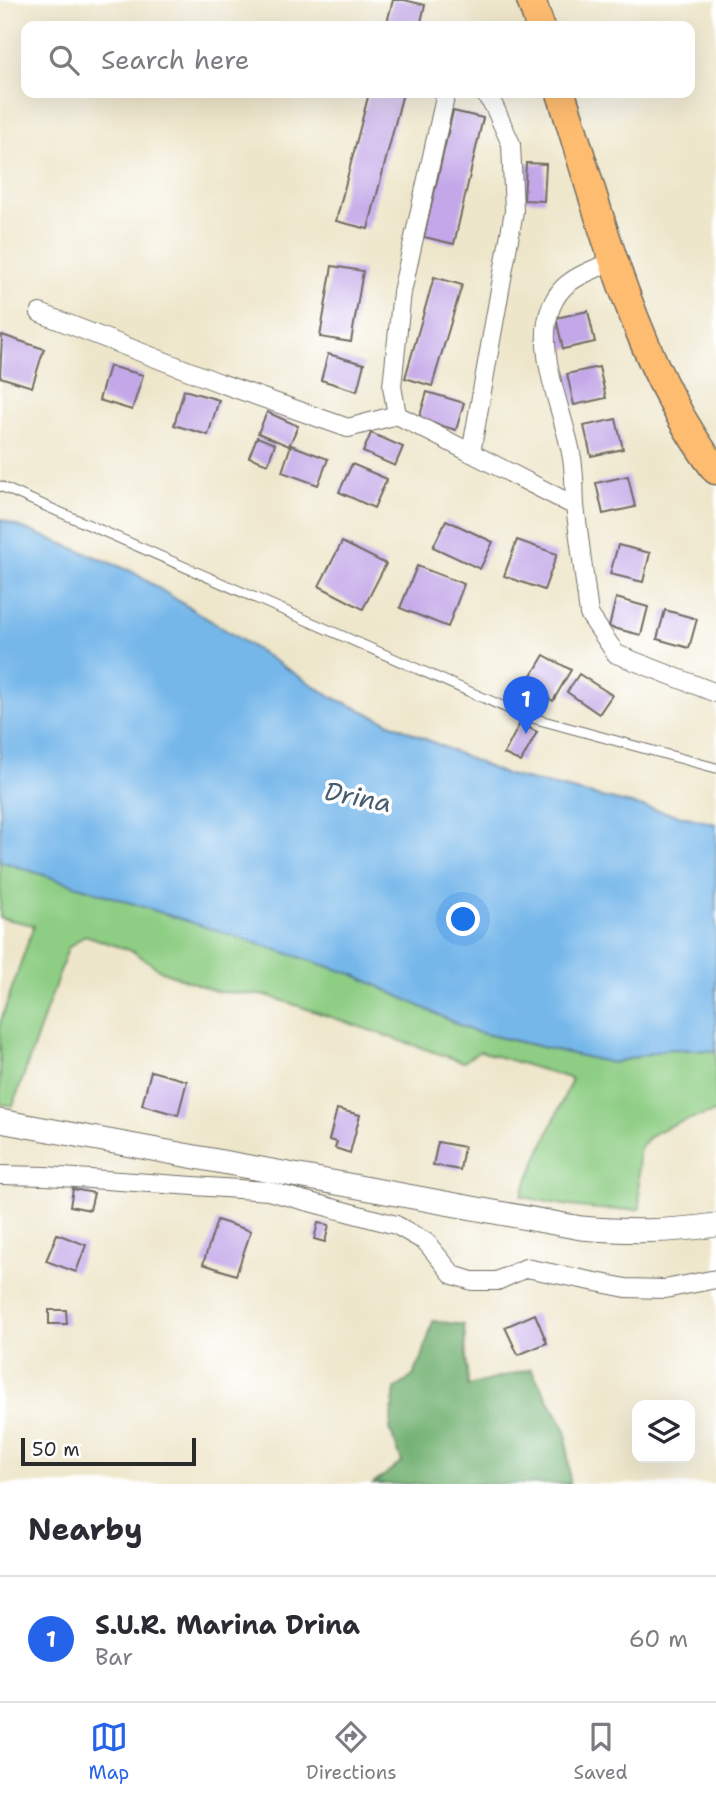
<!DOCTYPE html>
<style>
:root{--surface:#fff;--page:#f7f7f7;--text:#2b2b33;--muted:#7c7c81;--line:#e1e1e2;--accent:#2563eb}
body{margin:0;font-family:"Shantell Sans",sans-serif;background:var(--page);color:var(--text)}
.controls{position:absolute;right:21px;bottom:21px;display:grid;overflow:hidden;border-radius:14px;box-shadow:0 7px 28px #0002}
.controls button{width:63px;height:63px;display:grid;place-items:center;padding:0;border:0;border-bottom:2px solid var(--line);background:var(--surface);color:var(--text);font:35px sans-serif}
.scale{position:absolute;left:21px;bottom:18px;width:175px;box-sizing:border-box;padding-left:7px;border:4px solid #2b2b2b;border-top:0;font-size:19px;line-height:24px;white-space:nowrap;color:#2b2b2b;-webkit-text-stroke:5px #fff;paint-order:stroke}
.you{position:absolute;left:464px;top:920px;width:24px;height:24px;margin:-18px;border:5px solid #fff;border-radius:50%;background:#1a73e8;box-shadow:0 0 0 10px #1a73e833}
.badge{display:grid;place-items:center;width:46px;height:46px;border-radius:50%;background:var(--accent);color:#fff;font-size:23px;font-weight:700}
.pin{position:absolute;translate:-50% -58px;filter:drop-shadow(0 2px 4px #0008)}
.pin::after{content:'';position:absolute;top:37px;width:24px;height:21px;background:inherit;clip-path:polygon(0 0,100% 0,50% 100%)}
.list{margin:0;padding:0;list-style:none}
h2{display:flex;justify-content:space-between;align-items:center;height:91px;margin:0;padding:0 28px;font-size:30px}
h2 small{font-size:23px;font-weight:400;color:var(--muted)}
.list li{display:grid;grid-template-columns:46px 1fr auto;gap:21px;align-items:center;box-sizing:border-box;height:126px;padding:0 28px;border-top:2px solid var(--line)}
.list b{display:block;font-size:26px;white-space:nowrap}
.list p{margin:0;font-size:23px;white-space:nowrap;color:var(--muted)}
.list em{font-size:23px;font-style:normal;color:var(--muted)}
.icon{flex:none;width:38px;height:38px;fill:none;stroke:currentColor;stroke-width:2;stroke-linecap:round;stroke-linejoin:round}
.map{position:relative;flex:none;width:716px;height:1484px;overflow:hidden}
.search{position:absolute;background:var(--surface);box-shadow:0 7px 28px #0002;left:21px;right:21px;top:21px;height:77px;display:flex;align-items:center;gap:18px;box-sizing:border-box;padding:0 24px;border-radius:14px;color:var(--muted);font-size:26px}
.sheet{height:217px;background:var(--surface)}
nav{display:flex;justify-content:space-around;align-items:center;box-sizing:border-box;height:98px;border-top:2px solid var(--line);background:var(--surface);font-size:19px;color:var(--muted)}
nav a{display:grid;justify-items:center;gap:4px}
nav .on{color:var(--accent)}
.map>svg:first-child{display:block}
</style>
<div class="map">
<svg width="716" height="1484" viewBox="0 0 716 1484">
<rect width="100%" height="100%" fill="#fff"/>
<filter id="ink" filterUnits="userSpaceOnUse"><feTurbulence type="fractalNoise" baseFrequency=".0143" numOctaves="2"/><feDisplacementMap in="SourceGraphic" scale="14" xChannelSelector="R" yChannelSelector="G"/><feConvolveMatrix kernelMatrix="1 2 1 2 8 2 1 2 1" color-interpolation-filters="sRGB"/></filter>
<filter id="wash" filterUnits="userSpaceOnUse"><feTurbulence type="fractalNoise" baseFrequency=".00686" numOctaves="4" result="noise"/><feDisplacementMap in="SourceGraphic" scale="28" xChannelSelector="R" yChannelSelector="G"/><feGaussianBlur stdDeviation="1.57" result="paint"/><feColorMatrix in="noise" values="0 0 0 0 0 0 0 0 0 0 0 0 0 0 0 0 0 1.4 0 .05"/><feComposite in="paint" operator="in"/></filter>
<g filter="url(#wash)">
<rect width="100%" height="100%" fill="#eee6ca"/>
<path fill="#8ece84" stroke="#5c7c58" stroke-width="2" d="M0,861L355,975L472,1031L612,1063L668,1049L716,1051V1112C697,1117 647,1128 640,1149C636,1159 640,1196 640,1209C596,1212 564,1206 521,1196L572,1079L480,1051L463,1062L269,996L215,991L162,971L134,952L85,935L68,948L13,1106L0,1104V1023L34,925L0,918Z"/>
<polygon fill="#72b172" stroke="#4e6e4e" stroke-width="2" points="433,1321 464,1325 468,1386 531,1369 566,1430 570,1484 373,1484 402,1462 390,1430 395,1389 413,1376 422,1358"/>
<polygon fill="#76b7ea" stroke="#50718a" stroke-width="2" points="0,519 131,571 332,697 504,774 716,824 716,1051 668,1049 612,1063 472,1031 355,975 0,861"/>
<g id="blocks">
<g fill="#c3a7e8">
<polygon points="393,0 404,0 425,5 420,26 386,26"/>
<polygon points="369,93 403,93 368,229 336,221"/>
<polygon points="453,111 483,118 454,244 424,237"/>
<polygon points="526,163 546,164 544,201 524,200"/>
<polygon points="332,266 363,271 351,342 320,337"/>
<polygon points="434,277 462,285 432,386 405,378"/>
<polygon points="588,311 595,342 563,349 556,318"/>
<polygon points="2,335 44,349 32,387 0,377"/>
<polygon points="328,354 364,364 357,391 321,380"/>
<polygon points="109,366 143,375 132,410 99,400"/>
<polygon points="599,367 606,398 574,405 567,374"/>
<polygon points="184,390 219,400 208,435 174,425"/>
<polygon points="427,392 464,403 456,430 419,419"/>
<polygon points="267,412 298,426 289,446 258,433"/>
<polygon points="616,419 623,449 591,456 584,426"/>
<polygon points="371,433 403,447 395,466 363,452"/>
<polygon points="257,437 275,444 268,464 249,457"/>
<polygon points="291,445 328,459 318,485 282,472"/>
<polygon points="352,464 387,479 374,508 339,492"/>
<polygon points="628,476 635,507 603,514 596,483"/>
<polygon points="446,520 493,542 480,569 433,547"/>
<polygon points="517,540 557,554 544,590 504,576"/>
<polygon points="342,542 386,564 363,609 319,586"/>
<polygon points="618,545 650,553 643,582 610,574"/>
<polygon points="417,566 464,584 448,627 400,608"/>
<polygon points="616,598 648,607 641,635 609,627"/>
<polygon points="665,610 697,619 689,648 657,639"/>
<polygon points="544,655 571,670 553,701 526,685"/>
<polygon points="579,674 612,695 599,714 567,692"/>
<polygon points="520,723 537,732 521,762 504,754"/>
<polygon points="151,1071 187,1081 178,1115 142,1105"/>
<polygon points="337,1109 360,1115 350,1153 335,1148 337,1142 329,1140"/>
<polygon points="438,1142 464,1147 460,1170 433,1165"/>
<polygon points="73,1189 94,1193 90,1210 70,1206"/>
<polygon points="217,1220 251,1231 236,1275 203,1264"/>
<polygon points="318,1223 329,1225 325,1242 314,1239"/>
<polygon points="57,1234 86,1245 76,1272 46,1261"/>
<polygon points="49,1310 66,1310 67,1324 49,1324"/>
<polygon points="535,1314 547,1343 518,1355 505,1327"/>
</g>
</g>
</g>
<g filter="url(#ink)">
<use href="#blocks" fill-opacity="0" stroke="#6f6c63" stroke-width="2"/>
<g fill="none" stroke-linecap="round" stroke-linejoin="round">
<g stroke="#6f6c63" stroke-width="11">
<polyline id="service" points="0,486 525,716 716,768"/>
</g>
<g stroke="#6f6c63" stroke-width="20">
<g id="minor">
<polyline points="446,93 402,292 392,386 397,415 575,506 589,614 616,654 716,693"/>
<polyline points="40,313 220,383 348,428 397,415"/>
<polyline points="471,453 514,211 511,144 494,106 484,93"/>
<path d="M575,506C574,489 575,470 571,453C562,404 524,330 563,288C576,275 598,268 615,260"/>
<polyline points="0,1175 46,1176 268,1191 396,1225 426,1242 453,1275 472,1281 497,1281 526,1268 626,1288 665,1289 716,1279"/>
</g>
</g>
<g stroke="#6f6c63" stroke-width="25">
<path id="tertiary" d="M0,1121L581,1228C629,1232 668,1232 716,1225"/>
</g>
<g stroke="#6f6c63" stroke-width="31">
<g id="primary">
<polyline points="531,0 540,26"/>
<path d="M561,93C600,215 637,368 716,470"/>
</g>
</g>
<use href="#service" stroke="#fff" stroke-width="9"/>
<use href="#minor" stroke="#fff" stroke-width="18"/>
<use href="#tertiary" stroke="#fff" stroke-width="23"/>
<use href="#primary" stroke="#febc70" stroke-width="28"/>
</g>
</g>
<g text-anchor="middle" stroke-width="7" stroke-linejoin="round" paint-order="stroke">
<g font-size="26" font-style="italic" fill="#455c6e" stroke="#fff">
<text transform="translate(358 797) rotate(11)" y="9">Drina</text>
</g>
</g>
</svg>
<div class="controls">
<button><svg class="icon" aria-label="layers" viewBox="0 0 24 24"><path d="M12 4l9 5-9 5-9-5zM3 14l9 5 9-5"/></svg></button>
</div>
<div class="scale">50 m</div>
<div class="you"></div>
<div class="pin badge" style="left:526px;top:734px">1</div>
<div class="search"><svg class="icon" aria-label="search" viewBox="0 0 24 24"><circle cx="10" cy="10" r="6"/><path d="M15 15l6 6"/></svg>Search here</div>
</div>
<section class="sheet">
<h2>Nearby<small></small></h2>
<ul class="list">
<li><span class="badge">1</span><div><b>S.U.R. Marina Drina</b><p>Bar</p></div><em>60 m</em></li>
</ul>
</section>
<nav>
<a class="on"><svg class="icon" aria-label="map" viewBox="0 0 24 24"><path d="M3 6l6-2 6 2 6-2v14l-6 2-6-2-6 2zM9 4v14M15 6v14"/></svg>Map</a>
<a><svg class="icon" aria-label="directions" viewBox="0 0 24 24"><path d="M12 3l9 9-9 9-9-9zM9 14v-3h6M13 9l2 2-2 2"/></svg>Directions</a>
<a><svg class="icon" aria-label="saved" viewBox="0 0 24 24"><path d="M7 4h10v16l-5-4-5 4z"/></svg>Saved</a>
</nav>
